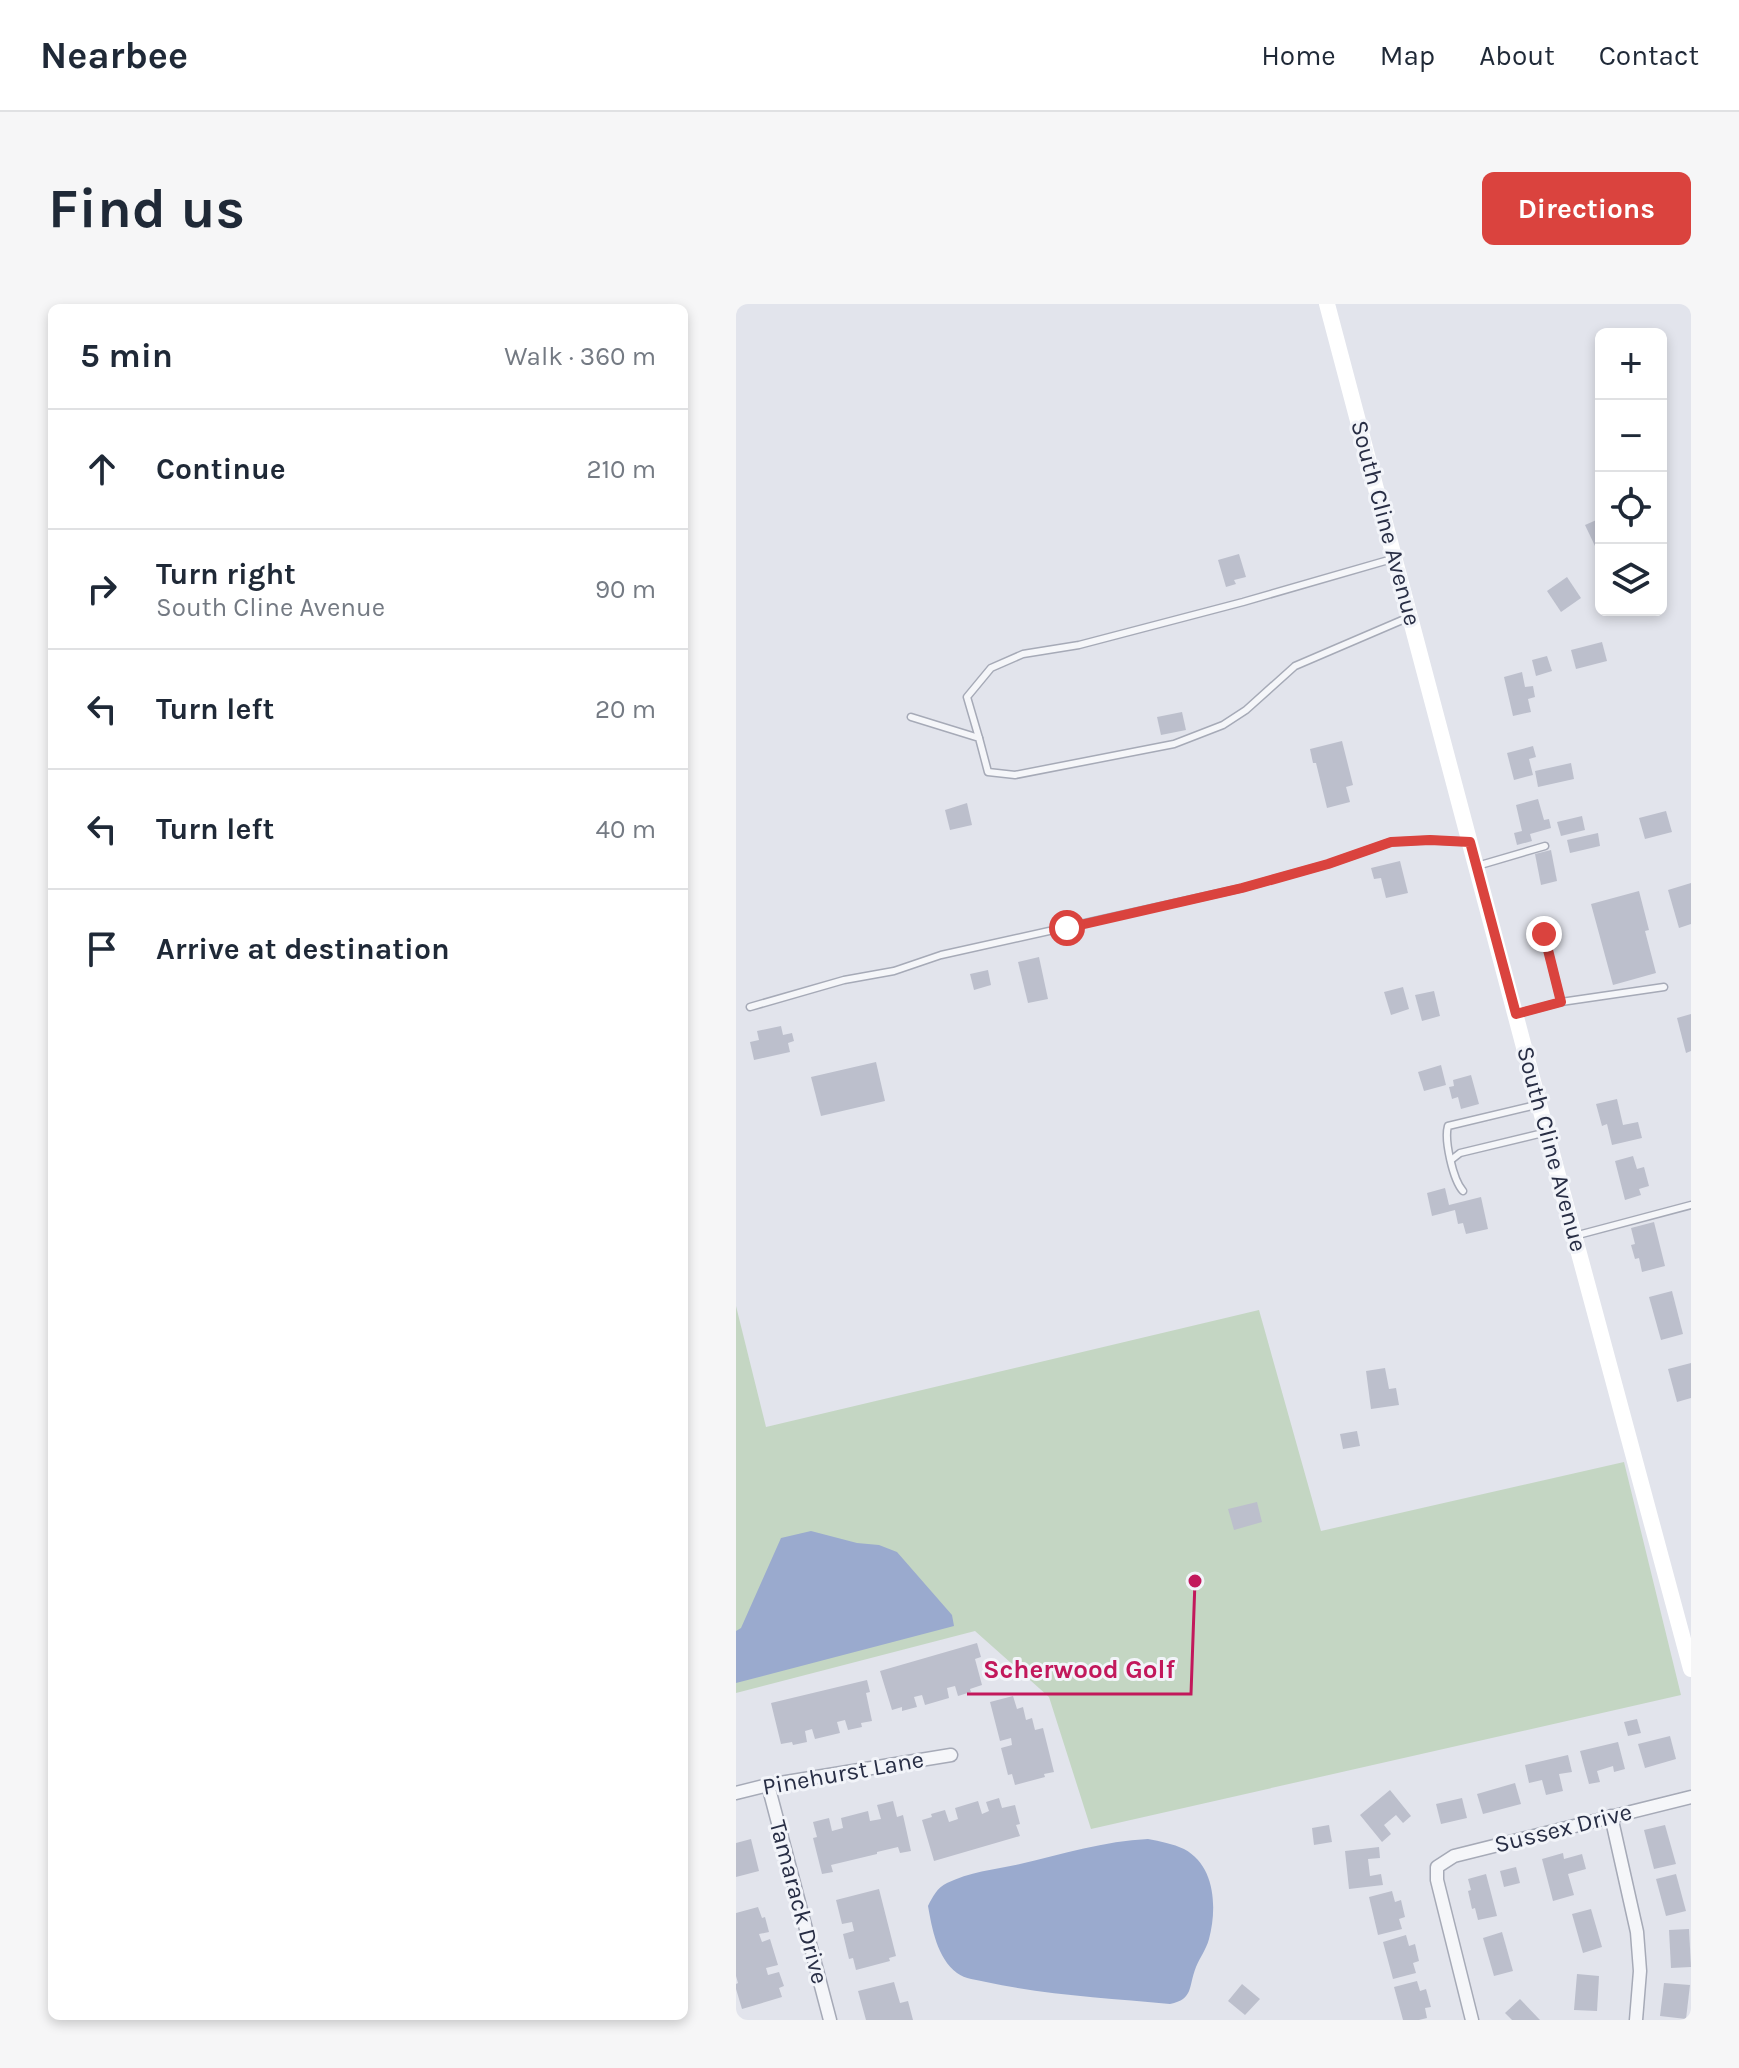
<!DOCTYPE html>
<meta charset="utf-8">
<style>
:root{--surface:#fff;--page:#f6f6f7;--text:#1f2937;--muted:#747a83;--line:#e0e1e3;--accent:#da433e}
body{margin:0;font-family:Karla,sans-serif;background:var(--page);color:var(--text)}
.controls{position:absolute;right:24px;top:24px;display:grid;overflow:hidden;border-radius:12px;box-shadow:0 4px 12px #0003}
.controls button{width:72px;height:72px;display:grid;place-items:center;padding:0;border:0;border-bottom:2px solid var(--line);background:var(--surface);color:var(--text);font:40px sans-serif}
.stop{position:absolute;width:24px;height:24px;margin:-18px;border:6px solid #da433e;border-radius:50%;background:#fff}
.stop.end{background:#da433e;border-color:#fff;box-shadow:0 2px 8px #0008}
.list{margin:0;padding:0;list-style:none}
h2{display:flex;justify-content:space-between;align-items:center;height:104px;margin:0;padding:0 32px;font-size:34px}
h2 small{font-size:26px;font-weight:400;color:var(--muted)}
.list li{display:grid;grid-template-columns:52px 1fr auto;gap:24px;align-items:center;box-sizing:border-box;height:120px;padding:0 32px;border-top:2px solid var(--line)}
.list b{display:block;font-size:30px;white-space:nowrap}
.list p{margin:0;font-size:26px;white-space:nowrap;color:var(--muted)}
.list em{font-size:26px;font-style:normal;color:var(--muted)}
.icon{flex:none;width:44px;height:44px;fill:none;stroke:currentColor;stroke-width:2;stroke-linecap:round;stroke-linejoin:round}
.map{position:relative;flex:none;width:955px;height:1716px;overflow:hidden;border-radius:12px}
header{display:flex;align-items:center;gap:48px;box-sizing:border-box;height:112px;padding:0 40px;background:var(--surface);border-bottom:2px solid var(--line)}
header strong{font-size:38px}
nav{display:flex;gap:44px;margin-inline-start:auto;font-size:28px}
.intro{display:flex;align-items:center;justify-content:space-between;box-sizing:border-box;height:192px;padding:0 48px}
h1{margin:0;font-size:56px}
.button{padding:20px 36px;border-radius:12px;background:var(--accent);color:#fff;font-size:28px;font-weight:700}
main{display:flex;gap:48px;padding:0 48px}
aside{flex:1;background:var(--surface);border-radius:12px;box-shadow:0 4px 12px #0003}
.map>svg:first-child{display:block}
</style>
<header>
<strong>Nearbee</strong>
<nav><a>Home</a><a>Map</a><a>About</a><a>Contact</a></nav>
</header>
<div class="intro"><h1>Find us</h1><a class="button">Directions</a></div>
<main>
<aside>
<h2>5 min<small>Walk · 360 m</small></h2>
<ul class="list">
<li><svg class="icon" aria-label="ahead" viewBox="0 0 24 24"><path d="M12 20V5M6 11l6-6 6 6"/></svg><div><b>Continue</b></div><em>210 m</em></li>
<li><svg class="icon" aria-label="right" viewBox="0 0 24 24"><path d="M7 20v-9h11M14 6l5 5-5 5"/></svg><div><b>Turn right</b><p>South Cline Avenue</p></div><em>90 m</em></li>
<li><svg class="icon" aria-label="left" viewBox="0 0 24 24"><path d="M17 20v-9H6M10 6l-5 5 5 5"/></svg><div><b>Turn left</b></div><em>20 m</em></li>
<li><svg class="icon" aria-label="left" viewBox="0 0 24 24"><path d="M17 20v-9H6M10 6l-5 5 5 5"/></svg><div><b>Turn left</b></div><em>40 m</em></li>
<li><svg class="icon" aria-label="arrive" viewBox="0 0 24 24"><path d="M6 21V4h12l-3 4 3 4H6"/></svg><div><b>Arrive at destination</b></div></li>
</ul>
</aside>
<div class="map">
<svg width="955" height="1716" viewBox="0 0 955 1716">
<rect width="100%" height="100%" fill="#e2e4ec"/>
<polygon fill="#c4d6c3" points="0,1002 30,1123 523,1006 585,1227 888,1158 945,1391 355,1525 313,1393 239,1327 0,1389"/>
<g fill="#9aaace">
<polygon points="75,1227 121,1239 143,1241 161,1248 216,1311 218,1322 0,1379 0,1327 5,1324 45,1234"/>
<path d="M412,1535C424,1537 437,1540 448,1545C480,1562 481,1605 473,1635C470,1646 464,1653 460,1663C452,1683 458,1695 434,1700C372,1694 310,1691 250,1678C241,1676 229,1675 221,1669C201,1654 196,1624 192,1602C197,1592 201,1584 211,1579C233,1568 260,1565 284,1560C326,1550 369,1537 412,1535Z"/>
</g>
<g fill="#bcbfcc">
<polygon points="865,214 865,239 859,242 849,221"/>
<polygon points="503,250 510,273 498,276 500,280 490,283 482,256"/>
<polygon points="831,273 845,294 825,308 811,287"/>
<polygon points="866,338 871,357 840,365 835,346"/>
<polygon points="811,352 816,367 800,372 796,356"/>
<polygon points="786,368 789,383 797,382 799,393 792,395 795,408 777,412 768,373"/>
<polygon points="446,408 450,426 425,431 421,413"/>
<polygon points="606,437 617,481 610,483 614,498 591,504 580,459 577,459 574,445"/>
<polygon points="797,442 800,453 793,455 797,471 778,476 771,449"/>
<polygon points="835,459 838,475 802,483 799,467"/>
<polygon points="802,495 808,516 813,515 815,524 794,530 796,537 781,541 778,529 786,527 780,501"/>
<polygon points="231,499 236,521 214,526 209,506"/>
<polygon points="930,507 936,528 909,535 903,514"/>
<polygon points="846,512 849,526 825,532 821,518"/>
<polygon points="862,529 864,542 834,549 831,536"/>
<polygon points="815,546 821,577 805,581 799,550"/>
<polygon points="664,557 672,589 650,594 645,574 638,575 635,564"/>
<polygon points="955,579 955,620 943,624 932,586"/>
<polygon points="903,587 913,626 909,627 920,669 877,681 855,600"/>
<polygon points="303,653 312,695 292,699 282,658"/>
<polygon points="252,666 255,681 238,686 234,670"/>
<polygon points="667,683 673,705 655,711 648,688"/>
<polygon points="698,687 704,712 686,717 679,691"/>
<polygon points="955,710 955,747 950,749 941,714"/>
<polygon points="45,722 47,731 56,729 58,737 52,739 54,748 18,756 14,738 23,736 21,727"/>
<polygon points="140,758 149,797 85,812 75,773"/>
<polygon points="705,761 710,781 688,787 682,768"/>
<polygon points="735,771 743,800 725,805 722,793 716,795 713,783 718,782 717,776"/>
<polygon points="881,795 887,821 902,818 906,834 876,841 871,820 866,822 860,800"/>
<polygon points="897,852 901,865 908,863 913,882 903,885 905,891 889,896 879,857"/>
<polygon points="709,884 713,901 745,893 752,925 730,930 727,919 722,920 719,906 696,912 691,889"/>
<polygon points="918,918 929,962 906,968 903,954 899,955 895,941 899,940 895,924"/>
<polygon points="936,987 947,1030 925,1036 913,993"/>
<polygon points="955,1059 955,1094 941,1098 932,1065"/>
<polygon points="649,1064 653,1085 660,1084 663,1101 635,1105 630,1067"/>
<polygon points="621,1127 624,1142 607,1145 604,1130"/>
<polygon points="521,1198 526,1218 498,1226 492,1205"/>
<polygon points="241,1339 245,1353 239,1355 246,1381 234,1385 235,1388 222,1392 219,1382 211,1384 213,1394 189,1401 186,1391 178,1393 181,1403 166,1407 166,1403 156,1406 144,1367"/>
<polygon points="131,1376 134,1388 130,1389 136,1417 125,1419 126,1423 112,1426 109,1416 101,1418 104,1429 79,1435 76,1425 69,1427 71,1438 57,1441 56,1438 45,1440 35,1399"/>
<polygon points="277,1392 281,1405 287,1403 290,1416 296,1414 299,1426 307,1424 318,1468 308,1470 309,1473 279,1481 276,1470 272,1471 265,1444 276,1441 275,1434 264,1437 254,1398"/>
<polygon points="901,1415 905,1429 892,1432 888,1418"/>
<polygon points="934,1432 940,1455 909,1464 902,1440"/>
<polygon points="882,1438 889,1465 878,1468 877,1462 861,1467 864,1478 853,1480 844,1447"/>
<polygon points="832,1451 836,1468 823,1470 827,1487 810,1491 806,1476 793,1479 789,1461"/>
<polygon points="779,1479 785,1500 747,1510 741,1490"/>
<polygon points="654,1486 675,1512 667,1519 660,1511 648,1521 655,1530 646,1538 624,1511"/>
<polygon points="263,1494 266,1504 279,1501 284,1520 280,1521 284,1532 198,1557 186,1516 196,1513 195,1510 209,1506 213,1518 222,1515 219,1504 242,1497 246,1510 253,1507 250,1498"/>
<polygon points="726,1494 731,1514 705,1520 700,1500"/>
<polygon points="157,1497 161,1513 167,1511 175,1547 164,1549 162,1543 141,1548 141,1550 95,1561 97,1568 86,1570 77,1534 81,1533 77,1518 93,1514 96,1527 107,1524 105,1514 132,1507 134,1517 145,1515 141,1501"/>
<polygon points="593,1521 596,1538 578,1541 576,1524"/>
<polygon points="929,1521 940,1560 918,1565 908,1526"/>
<polygon points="15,1535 23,1567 0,1573 0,1539"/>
<polygon points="643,1543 644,1554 632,1555 634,1572 645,1570 647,1581 613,1585 609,1547"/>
<polygon points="827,1549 828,1555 846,1550 850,1565 832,1570 838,1591 817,1597 806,1555"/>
<polygon points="780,1563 784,1579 768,1583 764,1567"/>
<polygon points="750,1570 761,1612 742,1616 739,1604 736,1605 732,1587 735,1586 732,1575"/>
<polygon points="940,1570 950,1607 930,1612 920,1575"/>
<polygon points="143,1585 160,1652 153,1654 154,1657 120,1666 117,1654 113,1655 107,1630 118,1627 116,1618 106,1620 100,1596"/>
<polygon points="656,1587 659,1598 665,1596 669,1613 663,1615 666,1625 642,1631 633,1593"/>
<polygon points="22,1603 26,1614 29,1613 33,1628 23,1630 26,1638 34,1635 42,1661 30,1664 32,1671 43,1668 48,1682 43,1684 46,1693 6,1705 0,1685 0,1680 2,1679 0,1672 0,1609"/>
<polygon points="855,1605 866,1643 847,1649 836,1610"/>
<polygon points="953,1625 955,1663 935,1664 933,1626"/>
<polygon points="766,1628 777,1667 758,1672 747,1634"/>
<polygon points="670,1631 673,1642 679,1640 683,1657 677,1659 680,1669 657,1675 647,1638"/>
<polygon points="841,1670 863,1672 861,1707 838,1706"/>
<polygon points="681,1677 684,1687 690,1685 695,1703 689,1704 691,1714 683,1716 667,1716 658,1683"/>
<polygon points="158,1678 164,1699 172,1697 177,1716 130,1716 122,1687"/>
<polygon points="928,1679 954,1681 950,1715 924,1712"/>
<polygon points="506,1680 524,1695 509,1711 492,1697"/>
<polygon points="784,1695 804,1716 776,1716 769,1709"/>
</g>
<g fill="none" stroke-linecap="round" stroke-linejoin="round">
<g stroke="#a6aab7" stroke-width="9">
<g id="lane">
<polyline points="175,413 243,434 252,468 279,471 438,440 487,421 510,406 559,362 671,314"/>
<polyline points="243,434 231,393 255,364 287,350 343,341 507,298 656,255"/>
<polyline points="741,562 809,542"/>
<polyline points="825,698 928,683"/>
<polyline points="14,703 108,676 158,667 205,651 506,584 592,560 655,538 694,536 731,538"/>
<polyline points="780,710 825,698 808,630"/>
<polyline points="715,856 724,849 811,828"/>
<path d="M727,887C717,876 708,836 712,822L800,801"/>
<polyline points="842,931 955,901"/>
</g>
</g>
<g stroke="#a6aab7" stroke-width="15">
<g id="street">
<polyline points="32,1481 94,1716"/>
<polyline points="0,1489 32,1481 215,1451"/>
<polyline points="875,1512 901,1628 904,1667 900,1716"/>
<polyline points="736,1716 701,1576 701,1563 718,1552 955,1493"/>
</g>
</g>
<use href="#lane" stroke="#f5f6f9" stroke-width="6"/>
<use href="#street" stroke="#f5f6f9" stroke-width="12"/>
<polyline stroke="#fff" stroke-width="16" points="591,0 820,864 955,1365"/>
</g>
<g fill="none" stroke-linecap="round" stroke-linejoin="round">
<polyline stroke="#da433e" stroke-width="10" points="331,624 506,584 592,560 655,538 694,536 734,538 780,710 825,698 808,630"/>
</g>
<g text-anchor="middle" stroke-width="6" stroke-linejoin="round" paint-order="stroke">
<g font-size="24" fill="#282e45" stroke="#f2f4f9">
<text transform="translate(650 219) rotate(75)" y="8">South Cline Avenue</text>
<text transform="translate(816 845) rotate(75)" y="8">South Cline Avenue</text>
<text transform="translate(107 1469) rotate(-10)" y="8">Pinehurst Lane</text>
<text transform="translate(827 1524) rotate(-14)" y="8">Sussex Drive</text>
<text transform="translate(63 1598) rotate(75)" y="8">Tamarack Drive</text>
</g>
</g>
<path fill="none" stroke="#c2185b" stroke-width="3" d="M459 1277L455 1390H231"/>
<circle fill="#c2185b" stroke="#f2f4f9" stroke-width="3" cx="459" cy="1277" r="8"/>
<g font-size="26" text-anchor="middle" font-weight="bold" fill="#c2185b" stroke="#f2f4f9" stroke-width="6" stroke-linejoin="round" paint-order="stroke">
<text x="343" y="1374">Scherwood Golf</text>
</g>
</svg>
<div class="controls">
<button>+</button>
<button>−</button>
<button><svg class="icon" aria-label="locate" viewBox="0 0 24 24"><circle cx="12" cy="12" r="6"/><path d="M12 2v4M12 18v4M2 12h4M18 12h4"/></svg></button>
<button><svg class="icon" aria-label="layers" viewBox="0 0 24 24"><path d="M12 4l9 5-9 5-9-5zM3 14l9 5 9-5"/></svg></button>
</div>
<div class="stop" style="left:331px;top:624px"></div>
<div class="stop end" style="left:808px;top:630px"></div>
</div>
</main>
